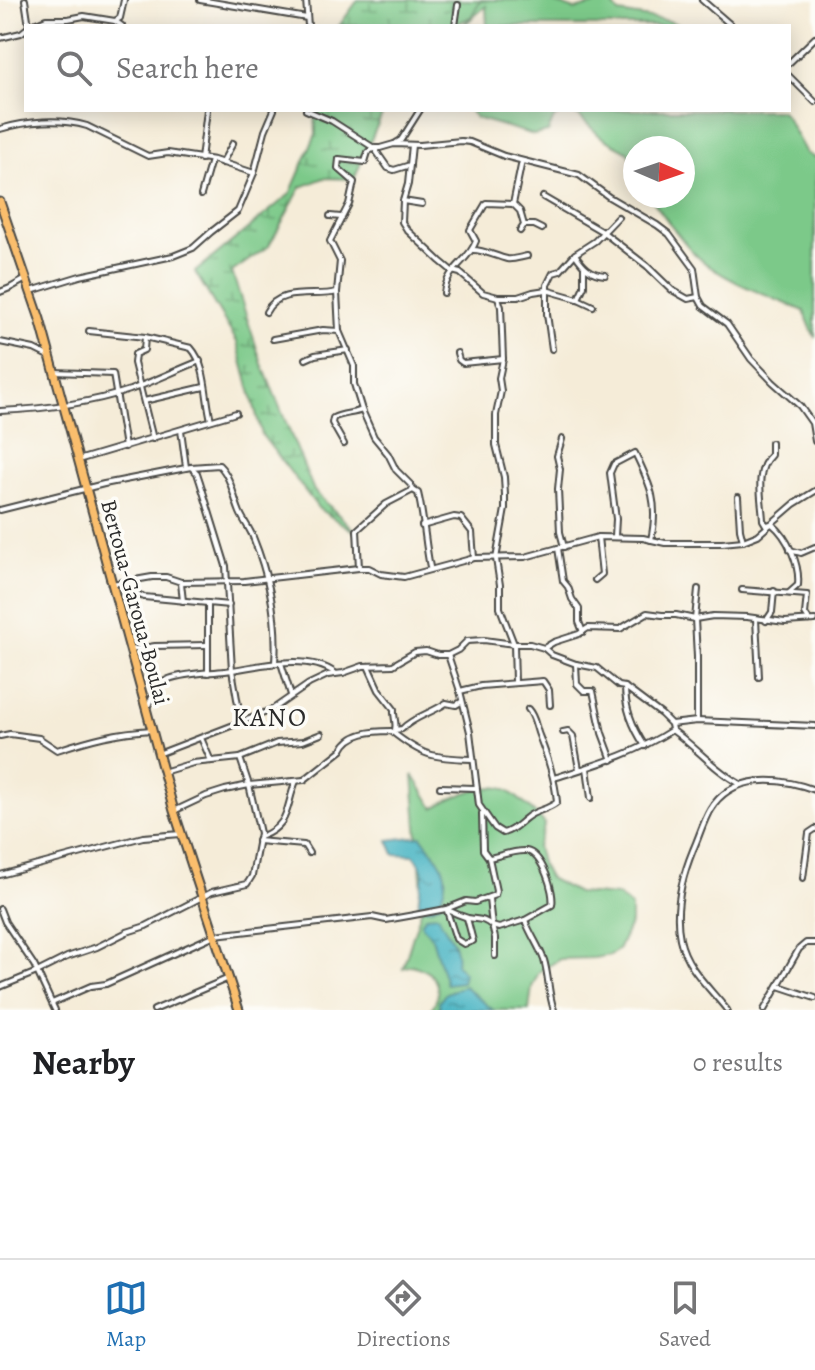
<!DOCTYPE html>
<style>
:root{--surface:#fff;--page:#f2f2f2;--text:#202124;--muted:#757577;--line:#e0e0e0;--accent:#1f6fb2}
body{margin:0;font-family:Alegreya,serif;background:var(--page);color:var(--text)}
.compass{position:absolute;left:623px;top:136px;width:72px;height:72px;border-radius:50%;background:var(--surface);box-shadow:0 4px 20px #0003;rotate:92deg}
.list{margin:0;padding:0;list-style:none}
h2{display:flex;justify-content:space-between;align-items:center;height:104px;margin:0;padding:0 32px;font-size:34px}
h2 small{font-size:26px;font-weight:400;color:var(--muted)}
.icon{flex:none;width:44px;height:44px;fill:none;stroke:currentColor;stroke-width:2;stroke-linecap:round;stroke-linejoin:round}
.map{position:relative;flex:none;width:815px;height:1010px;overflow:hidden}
.search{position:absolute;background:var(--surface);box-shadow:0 4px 20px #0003;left:24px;right:24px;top:24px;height:88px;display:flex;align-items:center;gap:20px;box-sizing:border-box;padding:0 28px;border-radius:0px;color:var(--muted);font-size:30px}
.sheet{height:248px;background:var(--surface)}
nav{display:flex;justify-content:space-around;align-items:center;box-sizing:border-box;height:112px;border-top:2px solid var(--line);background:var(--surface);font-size:22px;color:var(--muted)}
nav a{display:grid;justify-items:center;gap:4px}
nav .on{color:var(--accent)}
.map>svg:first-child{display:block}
</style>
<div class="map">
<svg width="815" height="1010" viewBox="0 0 815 1010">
<defs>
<pattern id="wetland-marsh" width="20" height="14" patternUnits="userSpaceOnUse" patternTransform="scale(2)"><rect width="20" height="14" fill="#7bc989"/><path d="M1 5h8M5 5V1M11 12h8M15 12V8" fill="none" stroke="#65a370"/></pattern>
<pattern id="water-ripples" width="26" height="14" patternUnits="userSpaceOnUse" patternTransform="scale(2)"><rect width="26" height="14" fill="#47b4c3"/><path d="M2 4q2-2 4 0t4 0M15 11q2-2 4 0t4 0" fill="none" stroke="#3b939f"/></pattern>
</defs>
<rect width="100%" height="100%" fill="#fdfcf7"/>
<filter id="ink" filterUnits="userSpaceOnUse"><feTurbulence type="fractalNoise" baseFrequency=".0125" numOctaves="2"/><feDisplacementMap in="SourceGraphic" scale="16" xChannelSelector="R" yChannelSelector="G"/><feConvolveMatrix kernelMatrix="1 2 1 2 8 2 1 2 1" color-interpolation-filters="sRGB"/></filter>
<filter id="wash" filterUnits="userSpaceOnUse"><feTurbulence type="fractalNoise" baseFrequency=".006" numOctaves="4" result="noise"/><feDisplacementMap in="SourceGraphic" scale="32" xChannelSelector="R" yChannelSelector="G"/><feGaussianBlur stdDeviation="1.8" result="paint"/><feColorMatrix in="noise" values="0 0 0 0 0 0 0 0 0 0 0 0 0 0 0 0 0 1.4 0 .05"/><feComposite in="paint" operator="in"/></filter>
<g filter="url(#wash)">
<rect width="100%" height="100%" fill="#f5ecd8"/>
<g fill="#7bc989" stroke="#537a5a" stroke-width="2">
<polygon points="489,0 547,0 575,10 610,1 619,13 669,21 681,26 487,26 486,6 463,26 471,17 480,1"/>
<polygon points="469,110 566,110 554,118 548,132 534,135 476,118"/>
<path d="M566,110H780L785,115L806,153L815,158V338L804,311C771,297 723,281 697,256C679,239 664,215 649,196H683V148H635V167L627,151L601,137L579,116Z"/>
<path d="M413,775L434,808C450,798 481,784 501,788C512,791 538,815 545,824L537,846L541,863L549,878L577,893L618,896L631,906V922L618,950L610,955L594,958L560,959L539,972L532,987L529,1010H430C439,1000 441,984 430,974C427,970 418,967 412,965L403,968L423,904Z"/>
</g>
<g fill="url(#wetland-marsh)" stroke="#537a5a" stroke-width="2">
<polygon points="358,0 489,0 480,1 471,17 453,26 339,26"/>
<polygon points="315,110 384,110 354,179 324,178 301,187 269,246 232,272 262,364 314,491 358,534 319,509 262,435 237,342 195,272 290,194 316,134"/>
</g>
<g fill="url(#water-ripples)" stroke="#397077" stroke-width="2">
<path d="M421,836C430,850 448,865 445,883C444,891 441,895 441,903C434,908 427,911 419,906C416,884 432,877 414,855L394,854L388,840Z"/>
<path d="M438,915C446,935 459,941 456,964L464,973L462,982L446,984L432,938L421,924L426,916Z"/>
<polygon points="464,986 493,1010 440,1010 439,1002 446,993"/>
</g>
</g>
<g filter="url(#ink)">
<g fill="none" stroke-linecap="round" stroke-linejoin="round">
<g stroke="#494845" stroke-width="8">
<g id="minor">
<polyline points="25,0 29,26"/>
<polyline points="200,0 307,18"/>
<polyline points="306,0 308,26"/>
<polyline points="702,0 732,26"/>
<polyline points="115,21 120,18 124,0"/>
<polyline points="29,26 46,19 68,19 84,16 115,21 122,26"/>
<polyline points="455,26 458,5"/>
<polyline points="0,38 21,33 26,29"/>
<polyline points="789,63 815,38"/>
<polyline points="789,76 815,102"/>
<polyline points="306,110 332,121 374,148 380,148 394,144 420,145 461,141 470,142 504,156 579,175 609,197 657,225 669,234 694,268 698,297 703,306 727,324 751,359 773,382 800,406 812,423 815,441"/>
<path d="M0,129C27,121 60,118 87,126L148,156L168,153L214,160L254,173"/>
<polyline points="396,143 401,140 420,110"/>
<polyline points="412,145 408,184 403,201 402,222 407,230 440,261 452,271 460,273 483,293 498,297 518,297 533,292 546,290 578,299 593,306"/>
<polyline points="201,159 207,110"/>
<polyline points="222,163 233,143"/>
<polyline points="201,195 211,160"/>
<polyline points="543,197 603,232 647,266 672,290 688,299 698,297"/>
<polyline points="403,201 422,204"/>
<polyline points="330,216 341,217"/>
<polyline points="524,225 534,225 542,229"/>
<polyline points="520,231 524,225 520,211 513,204 522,161"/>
<path d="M473,250C484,250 495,256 507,259C513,260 521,257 527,256"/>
<path d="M575,254C583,266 590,274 605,275"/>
<polyline points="31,291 80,276 173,256 193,248 211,232 238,211 254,173 265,131 274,110"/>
<polyline points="0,292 10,288 26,279"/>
<path d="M444,293C447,267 468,263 476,241L470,230L486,203L513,204"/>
<polyline points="498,297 501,307 503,359 499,378 501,391 496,415 496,445 504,477 505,495 505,509 496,559 500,585 500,608 514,644 515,682"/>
<polyline points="578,299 584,286 584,267"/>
<path d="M266,312C279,286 315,298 337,292"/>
<path d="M89,331L145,337L191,348C207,366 205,397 211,420"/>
<polyline points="145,337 144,350 135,354 134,363 153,439"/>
<polyline points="273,339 323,330 339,331"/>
<polyline points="0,342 34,349 48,356"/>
<polyline points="552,349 547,314 547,285 553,273 560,271 575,254 595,241 618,217"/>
<polyline points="457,353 459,360 463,363 503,359"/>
<polyline points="306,359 315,355 348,350"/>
<polyline points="54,372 113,374 125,447"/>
<polyline points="144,401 204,387"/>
<polyline points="362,410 354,384 354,366 339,331 337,292 340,261 330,241 349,204 354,182 338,168 339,159 365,162 368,152 374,148 388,168 394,170 410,165"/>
<path d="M0,411C44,409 88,404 130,390C154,381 177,370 200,361"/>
<polyline points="181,430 186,467"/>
<polyline points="562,439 557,456 560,469 558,489 560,532 564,547"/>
<path d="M771,443V455C754,471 762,499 763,520L766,525L772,524C788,537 800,565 798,585L789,593"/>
<path d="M344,444L332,423L333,418C342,413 353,414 362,410L374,437L388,454L396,470L411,485L413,490"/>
<polyline points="78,460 236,413"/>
<polyline points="191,467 197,473 200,482 226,566 232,670 241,722"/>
<polyline points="738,497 740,529 743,541"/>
<path d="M0,510L104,484L191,467L219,465C231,477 233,495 239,510C242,519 249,527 253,537C270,579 278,619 275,663"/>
<polyline points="422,526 454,517 461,518 472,532 474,558"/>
<path d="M615,536L616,519L610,473L614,464L635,453C651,486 659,503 651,540"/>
<polyline points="558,548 563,581 568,587 572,599 579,609 579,622 583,632"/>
<polyline points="790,550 801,553 815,547"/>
<path d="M359,568L357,530L386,504L413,490L418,493C424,517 425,543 430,567"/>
<polyline points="595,580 602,574 598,537"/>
<polyline points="130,581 135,593 144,597 229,605"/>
<polyline points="181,583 183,601"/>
<polyline points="112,584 152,577 166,577 181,582 244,581 359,568 369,568 381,574 404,577 474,558 525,557 598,537 643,538 665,543 722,543 743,541 758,535 794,504 815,491"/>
<polyline points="742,590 807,595 805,614 809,620"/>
<polyline points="208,603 208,673"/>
<polyline points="756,619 759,677"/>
<polyline points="766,621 772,612 774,591"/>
<polyline points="544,648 554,642 579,634 588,628 620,629 647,613 662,615 676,615 695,619 713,616 747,617 785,622 815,620"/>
<polyline points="130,650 155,646 207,645"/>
<path d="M448,655L460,691L470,732L479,805L495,828L503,833C514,830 518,824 526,818C535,810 548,810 557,802C555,779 548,759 540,738C535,727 536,718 528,709"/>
<polyline points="281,663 291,695"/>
<polyline points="576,664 577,684 584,691 593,691 602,733 612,760"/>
<path d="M368,666L379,690L394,709C393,717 397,722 395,730L402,729C413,717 432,713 446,703L456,705L461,702"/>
<path d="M625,687C625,708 633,728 645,746"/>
<polyline points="460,691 481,686 543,681 549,690 550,705"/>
<path d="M147,708C152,697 157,684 169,679C186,673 207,673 225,671C258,667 306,652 335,673"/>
<polyline points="697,721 697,657 695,619 698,589"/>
<polyline points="671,724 697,721 815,726"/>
<polyline points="563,732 568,731 573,736 579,769 582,769"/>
<path d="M0,736L10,734L39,738L57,750C91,739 116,732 152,730"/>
<polyline points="201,738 211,761"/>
<path d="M158,754L257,716L273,709L309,684L328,675L343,673L363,666L393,665L415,652L426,651L438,655H448L458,650L467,641L484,640L514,644H530L544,648L552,655L576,664L597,668L619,686L625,687L661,714L671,724L672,730C696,747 714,770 740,784"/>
<polyline points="587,768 591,798"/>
<polyline points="163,772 193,763 240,758 277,743 303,741 321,734"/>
<path d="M554,778C595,765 635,754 672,730"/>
<polyline points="440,787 475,788"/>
<path d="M174,811L206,796L225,790L249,785L304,780L342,750C350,732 374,731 391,731C422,756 433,758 472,759"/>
<polyline points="482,814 483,850 489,858"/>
<path d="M260,837C291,825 285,808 296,781"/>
<polyline points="258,841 304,845 309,853"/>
<polyline points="0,875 143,837 181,834"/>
<polyline points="803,878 809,833 815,829"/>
<polyline points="489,899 492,926 495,938 495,956"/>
<polyline points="0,909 5,922 34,965 55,1010"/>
<path d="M448,910C454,913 461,916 468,918C478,920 484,918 492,926L499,928L525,920"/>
<polyline points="447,911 456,939 464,944 473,941 467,918"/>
<polyline points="779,986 815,998"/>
<polyline points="0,987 37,972 67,957 97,947 127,932 146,926 212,892 247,884 252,876 260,833 249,785 240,758"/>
<path d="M52,1003L91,986L106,984L215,935L372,917L386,920L414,915L446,909L466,901L475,902L495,895L496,891L489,858C500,856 515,850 526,851C542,853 555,892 552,905L525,920C530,934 539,946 544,960C549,977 548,993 554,1010"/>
<polyline points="154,1010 229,978"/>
<path d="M727,1010C710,988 686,968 680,939C674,910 682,877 693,850C699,837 703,822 710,810C732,773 780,777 815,790"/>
<polyline points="764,1010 799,949 806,943 815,943"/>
</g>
</g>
<g stroke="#494845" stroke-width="11">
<polyline id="trunk" points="0,202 40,319 174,811 239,1010"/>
</g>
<use href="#minor" stroke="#fff" stroke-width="4"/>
<use href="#trunk" stroke="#fabe6d" stroke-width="7"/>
</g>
</g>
<g text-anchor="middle" stroke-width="7" stroke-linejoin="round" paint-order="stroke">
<g font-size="22" fill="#2b2b2b" stroke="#fdfcf7">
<text transform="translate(136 602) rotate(75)" y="8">Bertoua-Garoua-Boulai</text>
</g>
<g font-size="26" letter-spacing="2" fill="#2b2b2b" stroke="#fdfcf7">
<text x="270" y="726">KANO</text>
</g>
</g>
</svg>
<svg class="compass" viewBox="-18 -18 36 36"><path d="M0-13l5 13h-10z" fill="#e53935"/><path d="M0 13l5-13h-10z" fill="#757577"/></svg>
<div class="search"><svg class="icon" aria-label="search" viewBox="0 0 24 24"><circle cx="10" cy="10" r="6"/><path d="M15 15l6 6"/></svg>Search here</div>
</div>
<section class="sheet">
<h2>Nearby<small>0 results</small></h2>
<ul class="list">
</ul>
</section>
<nav>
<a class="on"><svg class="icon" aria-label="map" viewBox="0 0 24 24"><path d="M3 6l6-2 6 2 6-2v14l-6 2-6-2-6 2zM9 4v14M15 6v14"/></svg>Map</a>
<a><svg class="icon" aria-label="directions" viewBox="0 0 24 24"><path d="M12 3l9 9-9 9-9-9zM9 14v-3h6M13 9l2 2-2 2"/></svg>Directions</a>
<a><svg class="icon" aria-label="saved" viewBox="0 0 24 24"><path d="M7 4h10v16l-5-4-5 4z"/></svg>Saved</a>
</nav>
